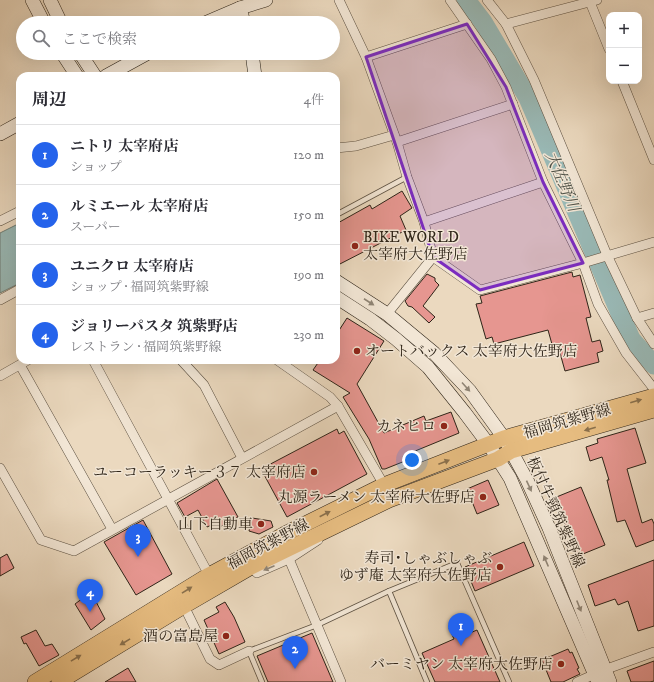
<!DOCTYPE html>
<html lang="ja">
<meta charset="utf-8">
<style>
:root{--surface:#fff;--page:#f7f7f7;--text:#2b2b33;--muted:#7c7c81;--line:#e1e1e2;--accent:#2563eb}
body{margin:0;font-family:"IM FELL DW Pica","Noto Serif JP",serif;background:var(--page);color:var(--text)}
.controls{position:absolute;right:12px;top:12px;display:grid;overflow:hidden;border-radius:8px;box-shadow:0 4px 16px #0002}
.controls button{width:36px;height:36px;display:grid;place-items:center;padding:0;border:0;border-bottom:1px solid var(--line);background:var(--surface);color:var(--text);font:20px sans-serif}
.you{position:absolute;left:412px;top:460px;width:14px;height:14px;margin:-10px;border:3px solid #fff;border-radius:50%;background:#1a73e8;box-shadow:0 0 0 6px #1a73e833}
.badge{display:grid;place-items:center;width:26px;height:26px;border-radius:50%;background:var(--accent);color:#fff;font-size:13px;font-weight:700}
.pin{position:absolute;translate:-50% -33px;filter:drop-shadow(0 1px 2px #0008)}
.pin::after{content:'';position:absolute;top:21px;width:14px;height:12px;background:inherit;clip-path:polygon(0 0,100% 0,50% 100%)}
.list{margin:0;padding:0;list-style:none}
h2{display:flex;justify-content:space-between;align-items:center;height:52px;margin:0;padding:0 16px;font-size:17px}
h2 small{font-size:13px;font-weight:400;color:var(--muted)}
.list li{display:grid;grid-template-columns:26px 1fr auto;gap:12px;align-items:center;box-sizing:border-box;height:60px;padding:0 16px;border-top:1px solid var(--line)}
.list b{display:block;font-size:15px;white-space:nowrap}
.list p{margin:0;font-size:13px;white-space:nowrap;color:var(--muted)}
.list em{font-size:13px;font-style:normal;color:var(--muted)}
.icon{flex:none;width:22px;height:22px;fill:none;stroke:currentColor;stroke-width:2;stroke-linecap:round;stroke-linejoin:round}
.map{position:relative;flex:none;width:654px;height:682px;overflow:hidden}
.search{position:absolute;background:var(--surface);box-shadow:0 4px 16px #0002;left:16px;top:16px;width:324px;height:44px;display:flex;align-items:center;gap:10px;box-sizing:border-box;padding:0 14px;border-radius:22px;color:var(--muted);font-size:15px}
.panel{position:absolute;background:var(--surface);box-shadow:0 4px 16px #0002;left:16px;top:72px;width:324px;height:292px;border-radius:12px}
.map>svg:first-child{display:block}
</style>
<div class="map">
<svg width="654" height="682" viewBox="0 0 654 682">
<rect width="100%" height="100%" fill="#ebd9bf"/>
<filter id="stains"><feTurbulence type="fractalNoise" baseFrequency=".005" numOctaves="4"/><feColorMatrix values="0 0 0 0 .2 0 0 0 0 .09 0 0 0 0 .02 0 0 0 .5 -.17"/></filter>
<radialGradient id="worn" r=".72"><stop offset=".6" stop-color="#630" stop-opacity="0"/><stop offset="1" stop-color="#630" stop-opacity=".3"/></radialGradient>
<polygon fill="#99b9b6" stroke="#6e7d77" points="20,223 20,283 0,293 0,233"/>
<g fill="none" stroke-linecap="round" stroke-linejoin="round">
<polyline stroke="#99b9b6" stroke-width="19" points="466,0 483,22 528,98 631,339 654,365"/>
</g>
<g fill="#e69690" stroke="#2e2418">
<polygon points="402,191 412,208 400,216 406,230 336,266 336,224 370,205 372,209"/>
<polygon points="572,272 573,277 580,275 591,317 586,318 592,342 600,340 603,351 597,353 599,362 565,371 560,353 555,355 548,330 494,344 492,337 486,339 476,304 482,303 480,296"/>
<polygon points="427,274 435,278 435,281 439,285 423,306 435,317 429,323 412,307 408,306 405,301"/>
<polygon points="347,318 384,341 357,384 384,433 424,416 426,421 451,412 459,433 403,456 405,461 385,469 382,469 369,439 343,397 350,393 313,370 320,360 336,360 336,335"/>
<polygon points="635,428 646,463 627,469 642,523 652,519 654,524 654,540 636,547 625,520 617,522 607,480 609,480 602,457 590,461 586,447 598,443 597,439"/>
<polygon points="337,429 339,434 344,431 367,474 287,517 261,469"/>
<polygon points="217,479 238,517 216,529 214,524 207,527 198,510 185,517 177,503"/>
<polygon points="488,480 499,505 477,514 467,489"/>
<polygon points="581,487 605,545 578,556 554,498"/>
<polygon points="252,518 271,521 273,527 259,534 249,531"/>
<polygon points="143,520 172,574 136,595 104,542"/>
<polygon points="524,542 534,566 475,591 465,567"/>
<polygon points="7,554 14,568 0,576 0,558"/>
<polygon points="654,560 654,626 638,631 628,601 618,605 615,599 595,606 588,585"/>
<polygon points="91,592 105,619 91,630 75,604"/>
<polygon points="225,602 234,617 245,642 219,654 204,620 219,612 216,607"/>
<polygon points="465,621 470,633 477,630 500,682 435,682 422,653 454,639 449,628"/>
<polygon points="36,630 45,646 52,644 59,655 39,666 26,643 24,644 21,637"/>
<polygon points="312,633 333,682 268,682 257,656"/>
<polygon points="568,649 570,653 572,652 579,668 577,669 580,674 563,682 551,682 542,660"/>
<polygon points="654,661 654,681 650,682 631,682 627,671"/>
<polygon points="128,668 136,682 105,682"/>
</g>
<g fill="none" stroke-linecap="round" stroke-linejoin="round">
<g stroke="#5d5142" stroke-width="6">
<g id="lane">
<polyline points="336,215 407,177"/>
<polyline points="389,591 427,682"/>
<polyline points="262,682 249,651 317,625 389,591 457,563 509,682"/>
</g>
</g>
<g stroke="#5d5142" stroke-width="10">
<g id="street">
<polyline points="339,0 366,57 397,142 407,177 424,222 433,257 480,290 583,263 654,242"/>
<polyline points="450,0 491,59 506,87 543,182 583,263 598,304 626,353 654,389"/>
<polyline points="487,0 506,24 534,80 607,255 637,318 654,344"/>
<polyline points="590,2 609,49"/>
<polyline points="506,24 597,0"/>
<polyline points="366,57 467,24"/>
<polyline points="622,81 654,160"/>
<polyline points="397,142 513,104"/>
<polyline points="336,148 356,146 394,135"/>
<polyline points="0,221 20,211"/>
<polyline points="424,222 543,182"/>
<polyline points="0,300 20,289"/>
<polyline points="387,314 433,257"/>
<polyline points="637,318 654,313"/>
<polyline points="93,360 209,575"/>
<polyline points="181,360 204,385 242,458"/>
<polyline points="277,360 330,397 338,406 384,485"/>
<polyline points="20,365 112,529"/>
<polyline points="0,376 28,360"/>
<polyline points="0,468 41,540 74,551 338,406"/>
<polyline points="289,559 341,682"/>
<polyline points="251,567 257,573 289,559 318,540"/>
<polyline points="184,606 210,659 219,665 249,651"/>
<polyline points="577,682 604,670 654,652"/>
</g>
</g>
<g stroke="#2e2418" stroke-width="14">
<g id="secondary">
<polyline points="32,0 44,23"/>
<polyline points="50,0 61,23"/>
<polyline points="240,8 244,23"/>
<polyline points="205,23 240,8 266,0"/>
<polyline points="62,53 77,76"/>
<polyline points="80,53 95,76"/>
<polyline points="252,53 255,76"/>
<polyline points="106,76 148,53"/>
<polyline points="0,134 20,123"/>
<polyline points="336,281 387,314 434,353 470,391 504,438 527,480 549,528 610,682"/>
<polyline points="336,297 370,319 396,339 428,367 465,413 489,445 510,478 598,682"/>
</g>
</g>
<g stroke="#2e2418" stroke-width="16">
<g id="primary">
<polyline points="35,682 209,575 285,534 384,485 504,438 654,396"/>
<polyline points="59,682 184,606 251,567 389,500 498,459 511,451 654,410"/>
</g>
</g>
<use href="#lane" stroke="#f2e6d5" stroke-width="4.5"/>
<use href="#street" stroke="#f2e6d5" stroke-width="9"/>
<use href="#secondary" stroke="#f2e6d5" stroke-width="13"/>
<use href="#primary" stroke="#e6bc80" stroke-width="15"/>
</g>
<defs><path id="oneway-solid" d="M-6-.8H1V-3.2L6.5 0L1 3.2V.8H-6Z"/></defs>
<g fill="#908576">
<use href="#oneway-solid" transform="translate(369 302) rotate(33)"/>
<use href="#oneway-solid" transform="translate(466 387) rotate(48)"/>
<use href="#oneway-solid" transform="translate(529 486) rotate(65)"/>
<use href="#oneway-solid" transform="translate(546 561) rotate(-113)"/>
<use href="#oneway-solid" transform="translate(269 568) rotate(157)"/>
<use href="#oneway-solid" transform="translate(579 606) rotate(68)"/>
</g>
<g fill="#8a704c">
<use href="#oneway-solid" transform="translate(636 401) rotate(-16)"/>
<use href="#oneway-solid" transform="translate(590 429) rotate(164)"/>
<use href="#oneway-solid" transform="translate(444 462) rotate(-21)"/>
<use href="#oneway-solid" transform="translate(325 514) rotate(-27)"/>
<use href="#oneway-solid" transform="translate(187 590) rotate(-32)"/>
<use href="#oneway-solid" transform="translate(125 642) rotate(149)"/>
<use href="#oneway-solid" transform="translate(76 658) rotate(-31)"/>
</g>
<path fill="#7b2cbf" fill-opacity="0.2" stroke="#7b2cbf" stroke-width="3" stroke-linejoin="round" d="M467,24L506,87L543,182L583,263L480,290L433,257L366,57Z"/>
<g fill="#8f2418" stroke="#f2e6d5" stroke-width="1.5">
<circle cx="355" cy="246" r="4"/>
<circle cx="357" cy="351" r="4"/>
<circle cx="444" cy="426" r="4"/>
<circle cx="314" cy="472" r="4"/>
<circle cx="483" cy="497" r="4"/>
<circle cx="261" cy="524" r="4"/>
<circle cx="500" cy="567" r="4"/>
<circle cx="226" cy="636" r="4"/>
<circle cx="561" cy="664" r="4"/>
</g>
<g text-anchor="middle" stroke-width="3" stroke-linejoin="round" paint-order="stroke">
<g font-size="15" fill="#2e2418" stroke="#f2e6d5" text-anchor="end">
<text x="363" y="242" text-anchor="start">BIKE WORLD<tspan x="363" dy="17">太宰府大佐野店</tspan></text>
<text x="365" y="356" text-anchor="start">オートバックス 太宰府大佐野店</text>
<text x="436" y="431">カネヒロ</text>
<text x="306" y="477">ユーコーラッキー３７ 太宰府店</text>
<text x="475" y="502">丸源ラーメン 太宰府大佐野店</text>
<text x="253" y="529">山下自動車</text>
<text x="492" y="563">寿司･しゃぶしゃぶ<tspan x="492" dy="17">ゆず庵 太宰府大佐野店</tspan></text>
<text x="218" y="641">酒の富島屋</text>
<text x="553" y="669">バーミヤン 太宰府大佐野店</text>
</g>
<g font-size="15" fill="#2e2418" stroke="#f2e6d5">
<text transform="translate(567 421) rotate(-16)" y="5">福岡筑紫野線</text>
<text transform="translate(556 512) rotate(66)" y="5">板付牛頸筑紫野線</text>
<text transform="translate(268 544) rotate(-28)" y="5">福岡筑紫野線</text>
</g>
<g font-size="16" font-style="italic" fill="#4e5147" stroke="#f2e6d5">
<text transform="translate(563 181) rotate(67)" y="6">大佐野川</text>
</g>
</g>
<rect width="100%" height="100%" filter="url(#stains)"/>
<rect width="100%" height="100%" fill="url(#worn)"/>
</svg>
<div class="controls">
<button>+</button>
<button>−</button>
</div>
<div class="you"></div>
<div class="pin badge" style="left:461px;top:646px">1</div>
<div class="pin badge" style="left:295px;top:669px">2</div>
<div class="pin badge" style="left:138px;top:557px">3</div>
<div class="pin badge" style="left:90px;top:612px">4</div>
<div class="search"><svg class="icon" aria-label="search" viewBox="0 0 24 24"><circle cx="10" cy="10" r="6"/><path d="M15 15l6 6"/></svg>ここで検索</div>
<section class="panel">
<h2>周辺<small>4件</small></h2>
<ul class="list">
<li><span class="badge">1</span><div><b>ニトリ 太宰府店</b><p>ショップ</p></div><em>120 m</em></li>
<li><span class="badge">2</span><div><b>ルミエール 太宰府店</b><p>スーパー</p></div><em>150 m</em></li>
<li><span class="badge">3</span><div><b>ユニクロ 太宰府店</b><p>ショップ · 福岡筑紫野線</p></div><em>190 m</em></li>
<li><span class="badge">4</span><div><b>ジョリーパスタ 筑紫野店</b><p>レストラン · 福岡筑紫野線</p></div><em>230 m</em></li>
</ul>
</section>
</div>
